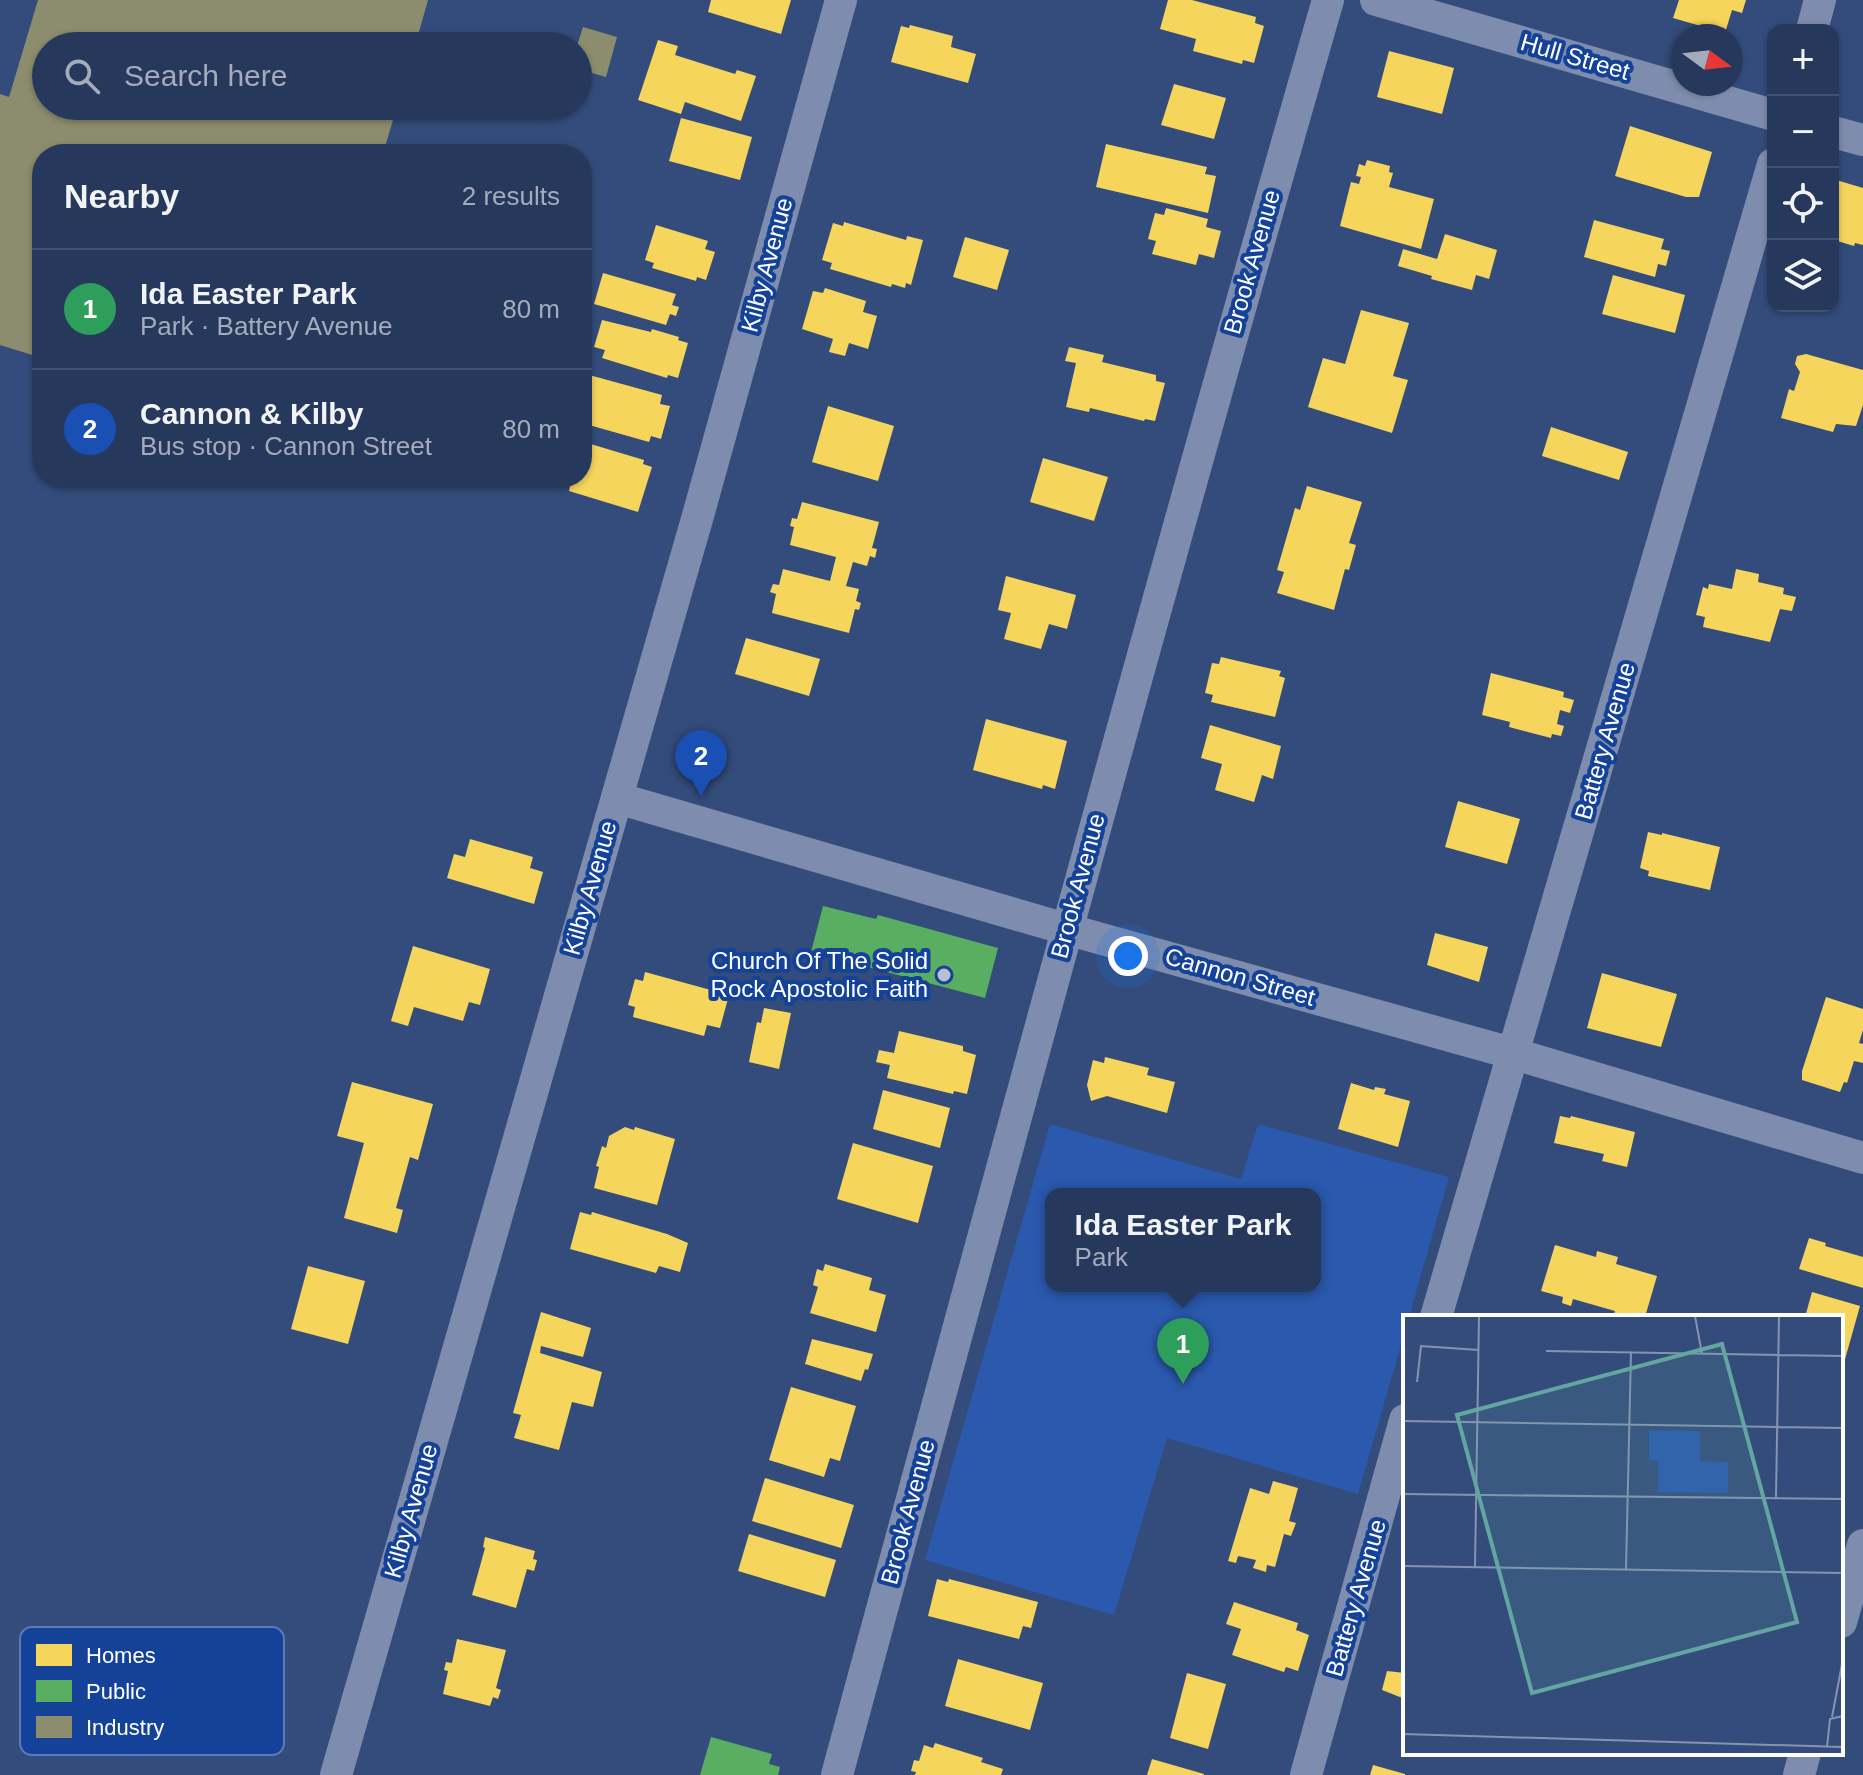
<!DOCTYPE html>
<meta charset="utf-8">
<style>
:root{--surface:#26395c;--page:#324465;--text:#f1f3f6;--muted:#a4acbb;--line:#425372;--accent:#e797bd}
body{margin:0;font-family:Helvetica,sans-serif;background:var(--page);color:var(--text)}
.controls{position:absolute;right:24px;top:24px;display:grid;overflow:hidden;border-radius:16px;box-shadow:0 2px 6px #0004}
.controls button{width:72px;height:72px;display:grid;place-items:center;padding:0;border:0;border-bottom:2px solid var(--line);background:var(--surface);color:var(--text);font:40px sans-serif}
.compass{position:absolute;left:1671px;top:24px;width:72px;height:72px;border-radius:50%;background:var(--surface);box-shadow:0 2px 6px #0004;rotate:105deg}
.you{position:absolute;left:1128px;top:956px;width:28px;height:28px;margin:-20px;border:6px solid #fff;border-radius:50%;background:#1a73e8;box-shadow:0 0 0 12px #1a73e833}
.badge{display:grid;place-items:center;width:52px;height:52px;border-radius:50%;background:var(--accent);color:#fff;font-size:26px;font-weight:700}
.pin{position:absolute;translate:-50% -66px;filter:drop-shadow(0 2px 4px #0008)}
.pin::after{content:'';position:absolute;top:42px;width:28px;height:24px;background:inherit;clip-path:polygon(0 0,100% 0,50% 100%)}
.popup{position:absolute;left:1045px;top:1188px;width:276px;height:104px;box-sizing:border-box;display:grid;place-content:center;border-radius:16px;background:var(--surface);filter:drop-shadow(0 2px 6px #0005);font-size:26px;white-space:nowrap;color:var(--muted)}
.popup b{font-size:30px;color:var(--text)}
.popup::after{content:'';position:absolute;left:50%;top:100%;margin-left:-16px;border:16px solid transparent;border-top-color:var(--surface)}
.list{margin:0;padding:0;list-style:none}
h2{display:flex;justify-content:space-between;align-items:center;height:104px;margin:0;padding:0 32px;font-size:34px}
h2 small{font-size:26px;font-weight:400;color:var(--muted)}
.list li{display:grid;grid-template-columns:52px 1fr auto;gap:24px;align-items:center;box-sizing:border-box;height:120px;padding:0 32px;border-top:2px solid var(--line)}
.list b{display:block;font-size:30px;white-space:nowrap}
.list p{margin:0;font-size:26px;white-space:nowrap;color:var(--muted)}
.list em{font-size:26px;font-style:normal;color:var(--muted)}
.icon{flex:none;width:44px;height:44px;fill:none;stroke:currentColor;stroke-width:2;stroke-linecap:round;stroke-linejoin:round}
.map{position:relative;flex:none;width:1863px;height:1775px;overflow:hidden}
.search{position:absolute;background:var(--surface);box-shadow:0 2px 6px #0004;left:32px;top:32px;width:560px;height:88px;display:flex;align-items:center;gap:20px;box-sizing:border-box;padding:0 28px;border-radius:44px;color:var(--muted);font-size:30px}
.panel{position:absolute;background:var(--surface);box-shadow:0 2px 6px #0004;left:32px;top:144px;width:560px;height:344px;border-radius:32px}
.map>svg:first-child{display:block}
</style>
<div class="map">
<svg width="1863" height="1775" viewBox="0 0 1863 1775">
<rect width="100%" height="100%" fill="#334c7b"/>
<path fill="#2a59ae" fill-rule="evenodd" d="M1050,1124L1241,1179L1258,1124L1449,1177L1409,1317H1405V1331L1358,1494L1167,1438L1114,1615L925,1560ZM1051,1194H1315V1286H1051Z"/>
<g fill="#f6d55c">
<polygon points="711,0 791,0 781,34 708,12"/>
<polygon points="1168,0 1192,0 1256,17 1255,23 1264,26 1254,63 1243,60 1242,64 1193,51 1196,39 1160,29"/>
<polygon points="1679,0 1746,0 1742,13 1732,10 1725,33 1673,18"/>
<polygon points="910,25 953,36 951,47 976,54 968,83 891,62 901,26 909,28"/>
<polygon points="658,40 678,46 675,55 735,74 737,70 756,76 741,121 685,102 681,114 638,100"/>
<polygon points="1389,51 1454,68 1442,114 1377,97"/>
<polygon points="1174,84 1226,98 1214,139 1161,125"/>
<polygon points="681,118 752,137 740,180 669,161"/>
<polygon points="1630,126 1712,152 1699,197 1686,197 1615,176"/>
<polygon points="1106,144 1207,167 1205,174 1216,176 1208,213 1096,187"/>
<polygon points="1367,160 1390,166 1389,172 1393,173 1389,187 1434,199 1421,249 1340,226 1351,182 1359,184 1361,177 1356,176 1359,164 1365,166"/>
<polygon points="1833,179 1863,188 1863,245 1855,243 1854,246 1834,240 1839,225 1833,224"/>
<polygon points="1166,208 1208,219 1206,227 1221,231 1214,258 1199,254 1196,265 1152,254 1156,241 1148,239 1155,213 1164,215"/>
<polygon points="1594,220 1664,239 1661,249 1670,251 1666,266 1658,264 1655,277 1584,257"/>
<polygon points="844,222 906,240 907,236 923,240 911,285 906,283 905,288 892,284 891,287 830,269 832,263 822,260 833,223 843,226"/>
<polygon points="656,225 708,241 705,249 715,252 706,280 697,277 696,281 652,268 654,263 645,260"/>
<polygon points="1445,234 1497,250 1489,279 1476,275 1472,290 1431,279 1432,276 1398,266 1403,249 1437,259"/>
<polygon points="965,237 1009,250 997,290 953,277"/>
<polygon points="603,273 676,294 672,305 679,307 676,316 670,314 666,325 594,304"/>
<polygon points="1613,275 1685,295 1675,333 1602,314"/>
<polygon points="825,288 866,301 863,312 877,316 868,349 849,343 845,356 829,352 833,339 802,329 813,291 823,293"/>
<polygon points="1361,310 1409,323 1393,376 1408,380 1392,433 1308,407 1323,358 1345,364"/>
<polygon points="602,320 651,332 652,329 679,337 678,340 688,343 678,378 668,375 667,378 602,358 605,350 594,347"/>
<polygon points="1069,347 1104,355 1102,362 1156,375 1156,381 1165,383 1155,421 1145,419 1144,421 1090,408 1089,412 1066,407 1076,363 1065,361"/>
<polygon points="1806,354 1863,370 1863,405 1856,426 1836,424 1833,432 1781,418 1789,389 1794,391 1800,372 1795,364 1797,356"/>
<polygon points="582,373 662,395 660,404 670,406 661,439 651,436 649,442 582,423"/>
<polygon points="828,406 894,426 878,481 812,462"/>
<polygon points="1551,427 1628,452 1619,480 1542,456"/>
<polygon points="584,442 644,460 643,464 652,467 638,512 569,491 571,482 561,478 582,478"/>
<polygon points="1043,458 1108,477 1094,521 1030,502"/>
<polygon points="1307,486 1362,502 1349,543 1356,545 1349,570 1345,569 1334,610 1277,593 1284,572 1277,570 1295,508 1300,510"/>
<polygon points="802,502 879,522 872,548 877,549 875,558 870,556 867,566 853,562 846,586 859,589 856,601 861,603 859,610 855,609 849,633 772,613 776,594 770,592 773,584 779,585 783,569 830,581 836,557 790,545 794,527 790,526 792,518 797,519"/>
<polygon points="1736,569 1759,574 1758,582 1784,588 1783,594 1796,597 1792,611 1780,609 1770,642 1703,627 1705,617 1696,615 1703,587 1708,589 1709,584 1732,589"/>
<polygon points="1006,576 1076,595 1067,629 1049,624 1041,649 1004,639 1011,613 998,610"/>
<polygon points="746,638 820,659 809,696 735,674"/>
<polygon points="1221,657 1281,671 1279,676 1285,678 1275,717 1211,702 1213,695 1205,693 1212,663 1219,664"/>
<polygon points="1491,673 1564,692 1563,697 1574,700 1570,713 1560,710 1557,724 1564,726 1561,736 1552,734 1551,738 1509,727 1510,722 1482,715"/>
<polygon points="986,719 1067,741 1055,789 1043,785 1042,789 973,770"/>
<polygon points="1210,725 1281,746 1273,779 1262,775 1254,802 1215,790 1222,764 1201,758"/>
<polygon points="1458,801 1520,819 1507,864 1445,847"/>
<polygon points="1648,832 1662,835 1662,833 1720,847 1710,890 1648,876 1649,871 1640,868"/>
<polygon points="470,839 533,857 530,868 543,872 534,904 447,878 454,854 465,857"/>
<polygon points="1435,933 1488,947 1479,982 1427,965"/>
<polygon points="413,946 490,969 480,1005 469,1002 463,1021 414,1007 408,1026 391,1021"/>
<polygon points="645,972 729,995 720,1028 707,1025 704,1036 633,1017 635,1007 628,1005 635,979 643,981"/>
<polygon points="1602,973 1677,994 1661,1047 1587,1028"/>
<polygon points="1826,997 1863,1009 1863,1030 1859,1043 1863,1044 1863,1063 1854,1061 1847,1083 1844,1082 1840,1092 1802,1080 1802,1071"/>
<polygon points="764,1008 791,1013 779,1069 749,1062 757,1022 761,1023"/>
<polygon points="899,1031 963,1046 963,1051 976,1055 967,1094 954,1091 953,1094 887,1078 890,1065 876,1062 879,1050 894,1053"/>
<polygon points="1105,1057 1149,1068 1147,1075 1175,1082 1167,1113 1107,1096 1091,1101 1087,1085 1093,1060 1104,1063"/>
<polygon points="352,1082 433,1104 418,1160 410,1157 396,1208 403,1210 397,1233 344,1218 364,1143 337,1136"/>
<polygon points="1351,1083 1374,1090 1375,1087 1386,1089 1384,1094 1410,1101 1398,1147 1338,1129"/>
<polygon points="883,1090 950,1108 940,1148 873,1129"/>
<polygon points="1560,1116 1570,1118 1571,1116 1635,1132 1627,1167 1602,1161 1604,1154 1554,1143"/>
<polygon points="625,1127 634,1130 635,1127 675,1139 657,1205 594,1188 599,1167 596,1166 602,1146 606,1148 609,1136"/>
<polygon points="853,1143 933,1166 918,1223 837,1199"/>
<polygon points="580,1212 591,1215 592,1212 667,1234 688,1243 680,1272 659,1266 656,1273 570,1249"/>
<polygon points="1809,1238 1826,1243 1825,1246 1863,1257 1863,1288 1799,1269"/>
<polygon points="1555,1245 1596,1257 1597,1251 1618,1257 1616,1264 1657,1276 1645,1317 1613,1317 1615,1311 1573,1299 1571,1306 1562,1303 1563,1297 1541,1291"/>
<polygon points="825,1264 872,1278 869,1290 886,1295 876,1332 810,1313 818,1287 813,1285 817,1269 823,1271"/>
<polygon points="308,1266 365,1281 348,1344 291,1329"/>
<polygon points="1812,1292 1860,1306 1842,1370 1841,1317 1805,1317"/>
<polygon points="541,1312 591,1328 583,1357 541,1346 540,1353 602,1372 593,1407 572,1402 559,1450 514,1438 521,1415 513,1413"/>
<polygon points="812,1339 873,1354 868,1370 865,1369 861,1381 805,1364"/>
<polygon points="791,1387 856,1406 840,1461 830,1458 824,1477 769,1460"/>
<polygon points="765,1478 854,1505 841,1548 752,1521"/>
<polygon points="1273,1481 1298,1488 1289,1521 1296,1523 1291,1536 1284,1534 1275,1567 1267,1565 1266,1572 1253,1568 1256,1560 1238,1556 1236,1563 1228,1561 1250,1488 1269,1494"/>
<polygon points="749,1534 836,1560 825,1597 738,1571"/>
<polygon points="485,1537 535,1551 533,1559 537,1560 534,1571 527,1569 516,1608 472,1595 485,1548 483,1547"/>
<polygon points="937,1579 948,1582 949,1579 1038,1602 1031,1628 1023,1626 1019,1639 928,1616"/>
<polygon points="1234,1602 1298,1623 1296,1630 1309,1635 1298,1671 1286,1667 1284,1672 1232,1655 1241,1629 1226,1624"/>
<polygon points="457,1639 506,1650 496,1688 501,1690 498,1699 493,1697 490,1706 443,1694 448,1671 444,1670 446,1662 452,1663"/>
<polygon points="958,1659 1043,1683 1030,1730 945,1706"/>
<polygon points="1387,1671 1405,1673 1405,1699 1382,1690"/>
<polygon points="1187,1673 1226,1684 1208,1749 1170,1738"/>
<polygon points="935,1743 983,1758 981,1762 1003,1769 1001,1775 915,1775 916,1772 911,1771 914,1760 919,1761 924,1745 933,1748"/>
<polygon points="1152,1759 1204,1774 1204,1775 1147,1775"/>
<polygon points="1373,1765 1405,1774 1405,1775 1370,1775"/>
</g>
<g fill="#5aae61">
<polygon points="823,906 876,919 878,915 998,948 985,998 811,952"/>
<polygon points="711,1737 772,1754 769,1764 780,1767 778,1775 700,1775"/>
</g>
<g fill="#8c8c6e">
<polygon points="38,0 428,0 415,46 46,46 46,106 397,106 383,154 42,154 42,358 0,345 0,94 9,97"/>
<polygon points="583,27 617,37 606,77 578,69 577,46"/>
</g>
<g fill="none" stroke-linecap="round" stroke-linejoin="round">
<g stroke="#7e8dad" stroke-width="32">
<polyline points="1376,0 1773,115"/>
<polyline points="1812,30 1820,0"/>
<polyline points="1833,132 1863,140"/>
<polyline points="617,798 1066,929 1515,1054 1863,1158"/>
<polyline points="1436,1317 1773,164"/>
<polyline points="1841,1622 1863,1545"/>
<polyline points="336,1775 699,512 841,0"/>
<path d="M837,1775C998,1182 1158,590 1328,0"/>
<polyline points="1306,1775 1405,1420"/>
<polyline points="1799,1775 1805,1753"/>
</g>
</g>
<circle fill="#b8c0d1" stroke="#154299" stroke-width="3" cx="944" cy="975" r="8"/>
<g text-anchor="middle" stroke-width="8" stroke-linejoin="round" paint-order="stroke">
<g font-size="24" fill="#fff" stroke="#154299">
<text transform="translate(1575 57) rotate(16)" y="8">Hull Street</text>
<text transform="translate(1252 262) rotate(-74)" y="8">Brook Avenue</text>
<text transform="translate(767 265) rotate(-75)" y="8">Kilby Avenue</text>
<text transform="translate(1605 741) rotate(-74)" y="8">Battery Avenue</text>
<text transform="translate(1078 886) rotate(-75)" y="8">Brook Avenue</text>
<text transform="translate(590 888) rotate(-74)" y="8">Kilby Avenue</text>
<text transform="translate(1240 977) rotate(16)" y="8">Cannon Street</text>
<text transform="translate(411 1511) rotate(-74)" y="8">Kilby Avenue</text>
<text transform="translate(908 1512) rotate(-75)" y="8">Brook Avenue</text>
<text transform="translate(1356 1598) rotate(-74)" y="8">Battery Avenue</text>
</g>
<g font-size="24" fill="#fff" stroke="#154299" text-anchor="end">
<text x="928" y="969">Church Of The Solid<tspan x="928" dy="28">Rock Apostolic Faith</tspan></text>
</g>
</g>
<g transform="translate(1403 1315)">
<rect width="440" height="440" fill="#334c7b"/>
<path d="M246,115L297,116V146L325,147V178L255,177V146L246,145Z" fill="#2a59ae"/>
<path fill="none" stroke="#8594b0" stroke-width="2" d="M292,1L299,39M143,36L440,41M14,67L18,31L76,35M0,106L440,113M0,179L440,184M373,182L376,1M0,251L440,258M72,252L76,1M223,254L228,37M429,402L440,344M0,419L440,432M424,432L427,404L440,401"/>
<path fill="#63a6a1" fill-opacity="0.15" stroke="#63a6a1" stroke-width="4" d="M319,29L394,307L129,378L54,100Z"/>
<rect width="440" height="440" fill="none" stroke="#fff" stroke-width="4"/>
</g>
<rect x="20" y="1627" width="264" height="128" rx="12" fill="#154299" stroke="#5b7bb8" stroke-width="2"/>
<rect x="36" y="1644" width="36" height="22" fill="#f6d55c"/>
<rect x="36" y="1680" width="36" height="22" fill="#5aae61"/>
<rect x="36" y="1716" width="36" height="22" fill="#8c8c6e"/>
<g font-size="22" fill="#fff">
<text x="86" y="1663">Homes</text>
<text x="86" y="1699">Public</text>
<text x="86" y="1735">Industry</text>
</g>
</svg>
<div class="controls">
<button>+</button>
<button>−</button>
<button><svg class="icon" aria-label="locate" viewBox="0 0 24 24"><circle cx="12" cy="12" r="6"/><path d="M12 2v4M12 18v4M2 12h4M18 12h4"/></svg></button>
<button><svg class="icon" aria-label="layers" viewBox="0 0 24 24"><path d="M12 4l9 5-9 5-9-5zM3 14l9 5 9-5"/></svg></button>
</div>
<svg class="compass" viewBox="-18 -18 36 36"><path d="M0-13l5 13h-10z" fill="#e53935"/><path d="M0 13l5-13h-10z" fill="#a4acbb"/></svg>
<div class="you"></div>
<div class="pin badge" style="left:1183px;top:1384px;background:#2e9e5b">1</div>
<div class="popup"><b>Ida Easter Park</b>Park</div>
<div class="pin badge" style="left:701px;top:796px;background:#1a4fb4">2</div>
<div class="search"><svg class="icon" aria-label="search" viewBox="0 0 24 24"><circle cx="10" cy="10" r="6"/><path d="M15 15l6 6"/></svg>Search here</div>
<section class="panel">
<h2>Nearby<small>2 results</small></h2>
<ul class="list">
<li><span class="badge" style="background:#2e9e5b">1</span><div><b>Ida Easter Park</b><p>Park · Battery Avenue</p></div><em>80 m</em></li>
<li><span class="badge" style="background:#1a4fb4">2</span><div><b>Cannon &amp; Kilby</b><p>Bus stop · Cannon Street</p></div><em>80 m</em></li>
</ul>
</section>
</div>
